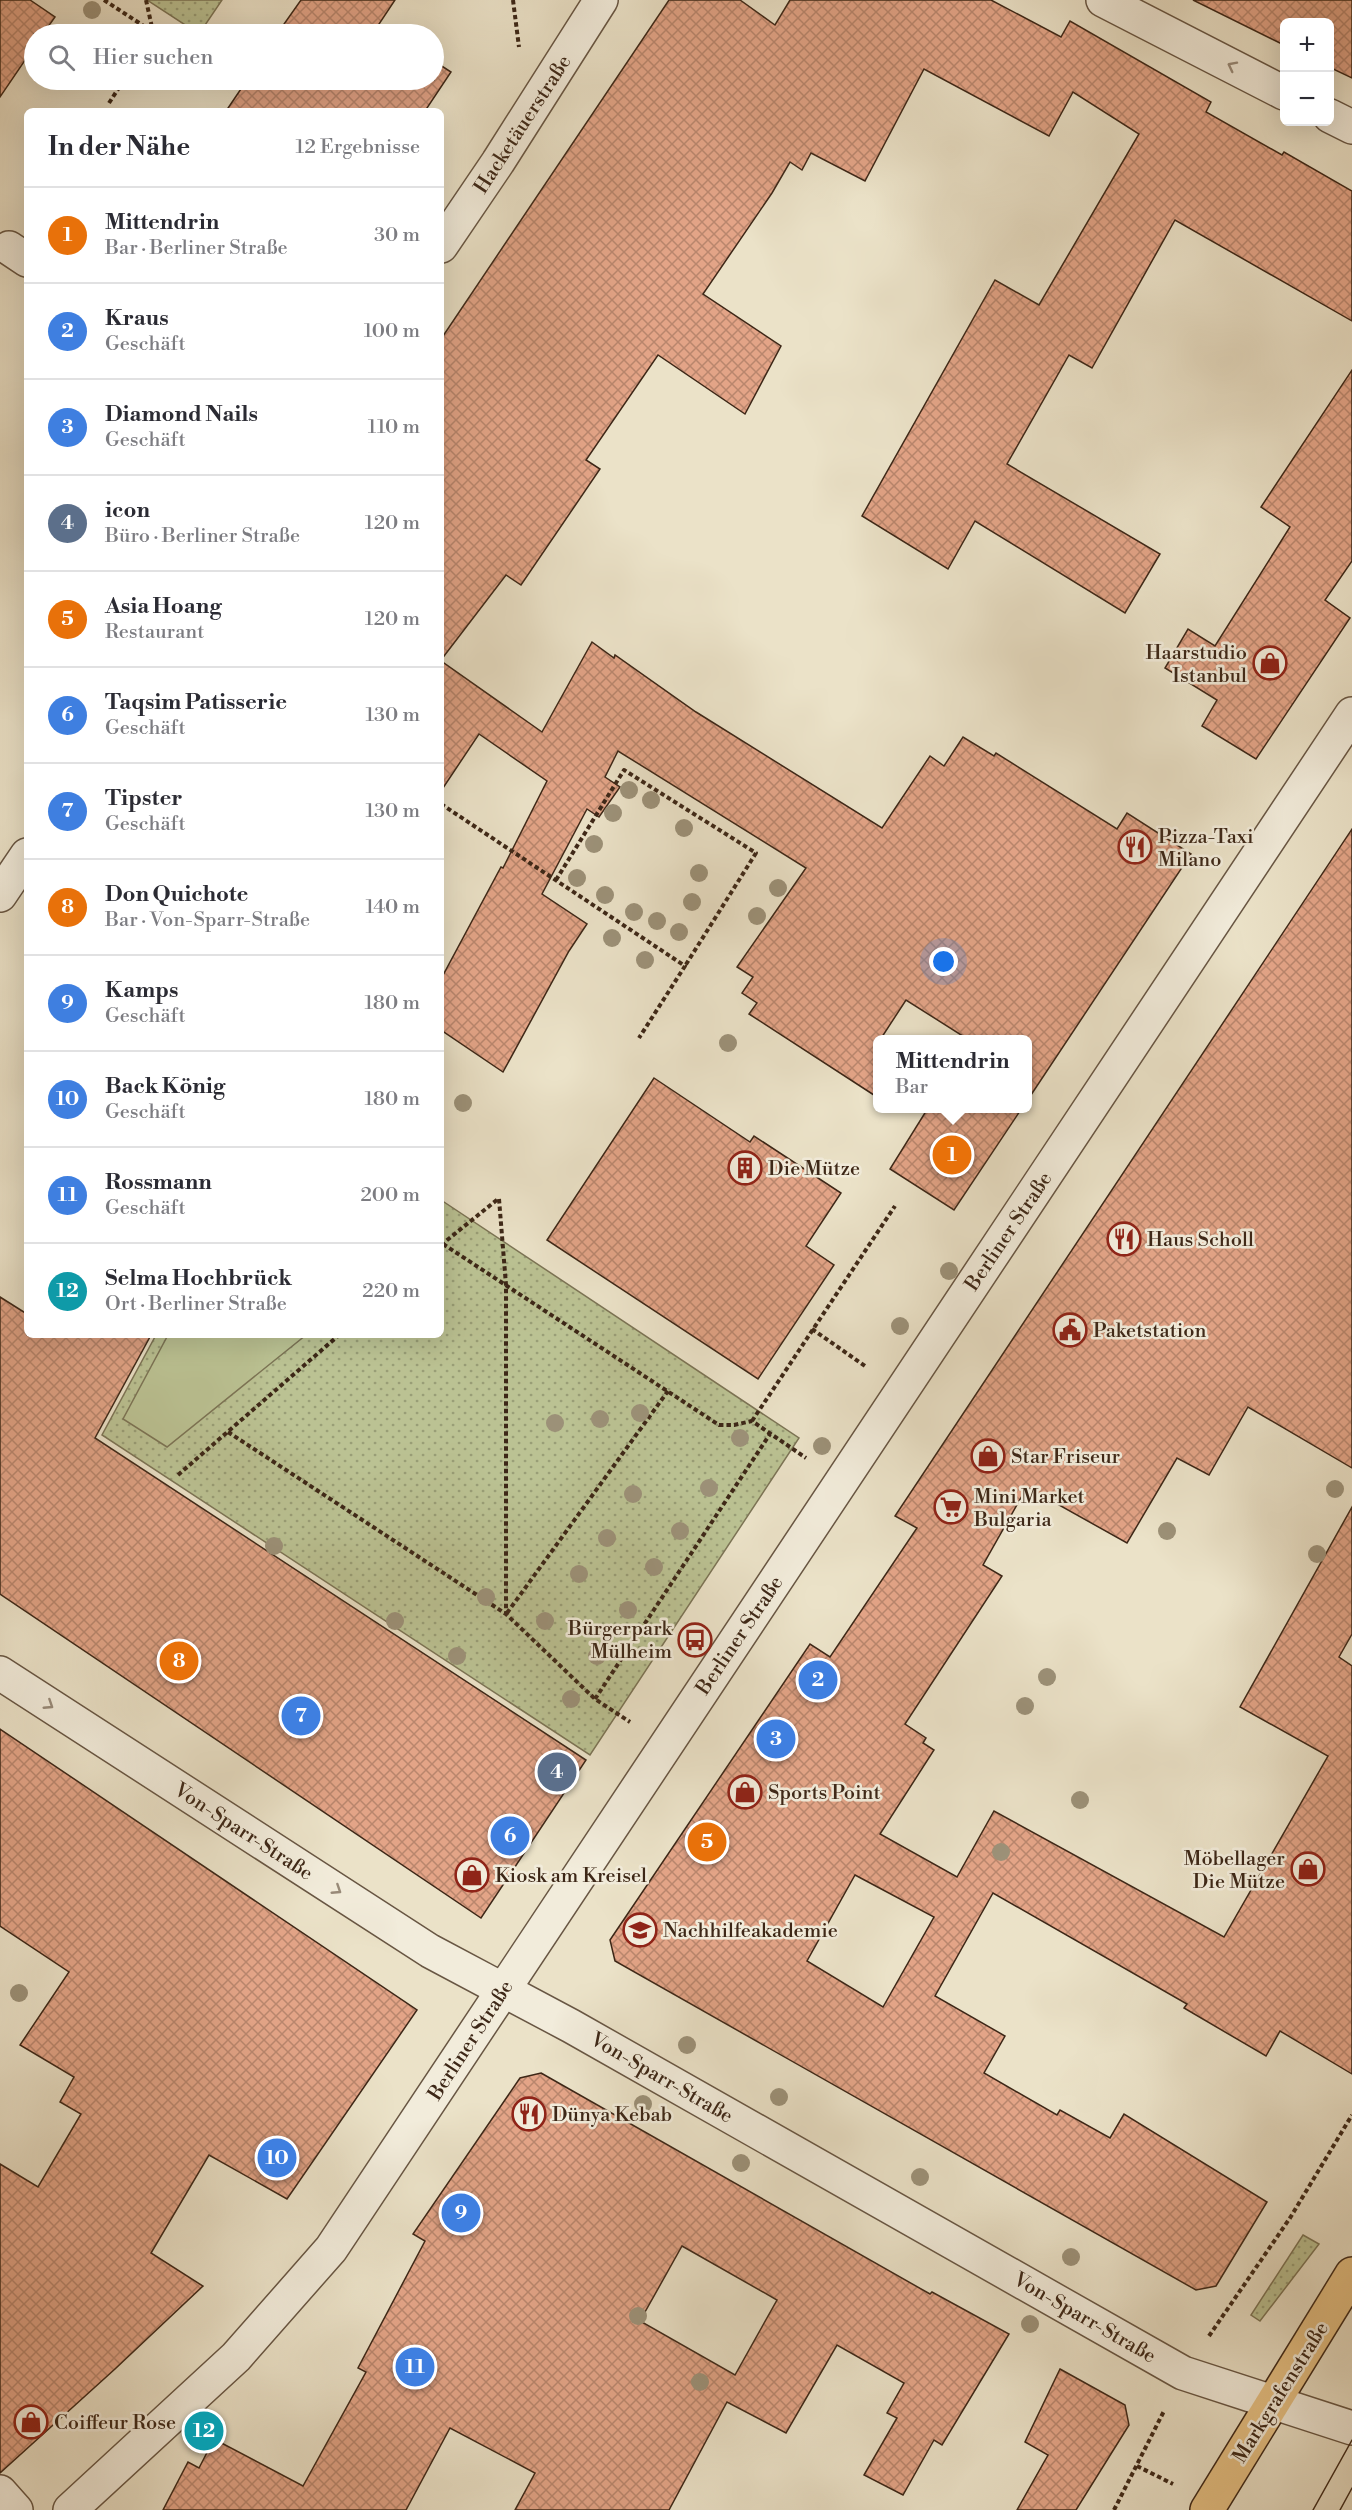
<!DOCTYPE html>
<html lang="de">
<meta charset="utf-8">
<style>
:root{--surface:#fff;--page:#f2f2f3;--text:#2b2b33;--muted:#7c7c81;--line:#e1e1e2;--accent:#8f2418}
body{margin:0;font-family:"Libre Bodoni",serif;background:var(--page);color:var(--text)}
.controls{position:absolute;right:18px;top:18px;display:grid;overflow:hidden;border-radius:9px;box-shadow:0 6px 24px #0002}
.controls button{width:54px;height:54px;display:grid;place-items:center;padding:0;border:0;border-bottom:2px solid var(--line);background:var(--surface);color:var(--text);font:30px sans-serif}
.you{position:absolute;left:944px;top:962px;width:21px;height:21px;margin:-15px;border:4px solid #fff;border-radius:50%;background:#1a73e8;box-shadow:0 0 0 9px #1a73e833}
.badge{display:grid;place-items:center;width:39px;height:39px;border-radius:50%;background:var(--accent);color:#fff;font-size:20px;font-weight:700}
.pin{position:absolute;translate:-50% -50%;border:3px solid #fff;box-shadow:0 2px 6px #0006}
.popup{position:absolute;left:873px;top:1035px;width:159px;height:78px;box-sizing:border-box;display:grid;place-content:center;border-radius:9px;background:var(--surface);filter:drop-shadow(0 2px 4px #0005);font-size:20px;white-space:nowrap;color:var(--muted)}
.popup b{font-size:22px;color:var(--text)}
.popup::after{content:'';position:absolute;left:50%;top:100%;margin-left:-12px;border:12px solid transparent;border-top-color:var(--surface)}
.list{margin:0;padding:0;list-style:none}
h2{display:flex;justify-content:space-between;align-items:center;height:78px;margin:0;padding:0 24px;font-size:26px}
h2 small{font-size:20px;font-weight:400;color:var(--muted)}
.list li{display:grid;grid-template-columns:39px 1fr auto;gap:18px;align-items:center;box-sizing:border-box;height:96px;padding:0 24px;border-top:2px solid var(--line)}
.list b{display:block;font-size:22px;white-space:nowrap}
.list p{margin:0;font-size:20px;white-space:nowrap;color:var(--muted)}
.list em{font-size:20px;font-style:normal;color:var(--muted)}
.icon{flex:none;width:33px;height:33px;fill:none;stroke:currentColor;stroke-width:2;stroke-linecap:round;stroke-linejoin:round}
.map{position:relative;flex:none;width:1352px;height:2510px;overflow:hidden}
.search{position:absolute;background:var(--surface);box-shadow:0 6px 24px #0002;left:24px;top:24px;width:420px;height:66px;display:flex;align-items:center;gap:15px;box-sizing:border-box;padding:0 21px;border-radius:33px;color:var(--muted);font-size:22px}
.panel{position:absolute;background:var(--surface);box-shadow:0 6px 24px #0002;left:24px;top:108px;width:420px;height:1230px;border-radius:9px}
.map>svg:first-child{display:block}
</style>
<div class="map">
<svg width="1352" height="2510" viewBox="0 0 1352 2510">
<defs>
<pattern id="green-dots" width="8" height="8" patternUnits="userSpaceOnUse" patternTransform="scale(1.5)"><rect width="8" height="8" fill="#bbc293"/><path d="M2 2h.1M6 6h.1" fill="none" stroke="#999e77" stroke-width="1.8" stroke-linecap="round"/></pattern>
<pattern id="building-cross-hatch" width="8" height="8" patternUnits="userSpaceOnUse" patternTransform="scale(1.5)"><rect width="8" height="8" fill="#e3a487"/><path d="M0 0l8 8M0 8l8-8" fill="none" stroke="#b9866d"/></pattern>
</defs>
<rect width="100%" height="100%" fill="#ebe2c8"/>
<filter id="stains"><feTurbulence type="fractalNoise" baseFrequency=".00333" numOctaves="4"/><feColorMatrix values="0 0 0 0 .2 0 0 0 0 .09 0 0 0 0 .02 0 0 0 .5 -.17"/></filter>
<radialGradient id="worn" r=".72"><stop offset=".6" stop-color="#630" stop-opacity="0"/><stop offset="1" stop-color="#630" stop-opacity=".3"/></radialGradient>
<g fill="url(#green-dots)" stroke="#7c7455" stroke-width="1.5">
<polygon points="147,0 222,0 199,34"/>
<polygon points="441,1200 799,1438 590,1755 102,1435 156,1335 441,1335"/>
<polygon points="1303,2235 1319,2244 1260,2321 1251,2315"/>
</g>
<polygon fill="#bbc293" stroke="#7c7455" stroke-width="1.5" points="168,1335 306,1335 167,1447 123,1419"/>
<g fill="url(#building-cross-hatch)" stroke="#3d2717" stroke-width="1.5" fill-rule="evenodd">
<polygon points="0,0 30,0 55,17 43,34 34,34 34,47 0,97"/>
<polygon points="301,0 395,0 379,24 394,34 277,34"/>
<polygon points="669,0 740,0 775,25 790,0 991,0 1061,37 1070,21 1211,102 1206,112 1282,155 1284,152 1352,191 1352,321 1175,220 1092,368 1069,355 1007,464 1160,554 1125,613 975,521 948,569 862,516 995,280 1039,305 1139,134 1073,92 1049,136 924,69 865,181 811,153 802,170 790,162 772,193 703,294 781,346 745,414 658,355 586,460 600,469 521,585 506,575 441,660 441,339"/>
<polygon points="1193,0 1352,0 1352,78 1329,67 1329,22 1284,22 1284,45"/>
<polygon points="434,61 451,72 425,111 226,111 247,80 434,80"/>
<polygon points="1352,370 1352,561 1325,600 1350,618 1256,759 1202,726 1217,700 1165,668 1188,629 1215,646 1290,527 1261,507"/>
<polygon points="592,642 614,658 615,655 696,712 882,828 930,756 944,766 963,737 994,756 996,753 1117,829 1127,813 1191,854 1027,1101 1027,1040 969,1040 906,1000 880,1040 877,1040 877,1097 749,1014 757,1003 742,993 753,977 737,967 806,868 618,751 605,777 620,787 599,817 587,809 542,894 587,924 569,951 503,1072 441,1030 441,979 501,867 503,868 547,781 479,734 441,791 441,661 542,732"/>
<path d="M1352,829V1468L1248,1407L1209,1475L1177,1458L1127,1543L1027,1487L983,1565L1002,1576L905,1724L926,1738L923,1743L934,1750L880,1834L957,1877L994,1811L1224,1937L1328,1756L1240,1707L1352,1507V1634L1339,1657L1352,1666V2074L1280,2031L1266,2056L1184,2008L1187,2004L993,1893L935,1996L1005,2036L984,2073L1057,2115L1060,2110L1110,2138L1124,2114L1267,2202L1216,2286L1196,2290L615,1961L610,1940L810,1644L830,1657L917,1528L895,1516ZM855,1875L934,1917L883,2007L807,1961Z"/>
<polygon points="654,1078 750,1142 754,1136 841,1193 806,1246 834,1265 758,1379 547,1240"/>
<polygon points="928,1108 1022,1108 954,1210 890,1169"/>
<polygon points="0,1297 27,1314 27,1335 151,1335 95,1438 586,1760 481,1918 0,1594"/>
<polygon points="0,1729 417,2010 287,2199 209,2155 151,2253 203,2286 115,2369 0,2473 0,2164 38,2187 81,2114 60,2102 74,2077 20,2045 69,1972 0,1926"/>
<path d="M541,2073L930,2294L932,2292L1009,2334L942,2445L934,2440L903,2495L864,2475L897,2418L887,2413L904,2383L837,2345L786,2433L727,2402L669,2510H515L535,2473L450,2428L406,2510H163L188,2462L199,2468L214,2439L303,2486L366,2372L358,2368L425,2241L413,2234L520,2078ZM682,2246L777,2300L735,2375L640,2321Z"/>
<polygon points="1060,2369 1125,2405 1129,2425 1076,2510 1017,2510 1048,2455 1025,2442"/>
</g>
<g fill="none" stroke-linecap="round" stroke-linejoin="round">
<g stroke="#685643" stroke-width="36">
<g id="minor">
<polyline points="1103,0 1284,93"/>
<polyline points="1330,116 1352,127"/>
<polyline points="441,246 498,162 601,0"/>
<polyline points="9,248 27,260"/>
<polyline points="0,895 27,855"/>
<polyline points="0,1673 430,1951 571,2026 1183,2373 1352,2428"/>
<polyline points="0,2492 16,2510"/>
<polyline points="70,2510 236,2357 331,2249 1352,714"/>
</g>
</g>
<g stroke="#3d2717" stroke-width="36">
<polyline id="major" points="1207,2510 1352,2274"/>
</g>
<g stroke="#3d2717" stroke-width="4" stroke-dasharray="4.5 3" stroke-linecap="butt">
<polyline points="104,0 153,32 152,34"/>
<polyline points="146,0 153,32"/>
<polyline points="513,0 519,47"/>
<polyline points="109,103 124,80"/>
<polyline points="441,804 685,966 639,1038"/>
<polyline points="556,880 624,770 756,853 685,966"/>
<polyline points="499,1199 506,1285 506,1614"/>
<polyline points="443,1244 719,1425 734,1425 752,1421 806,1458"/>
<polyline points="441,1245 498,1199"/>
<polyline points="812,1329 865,1366"/>
<polyline points="752,1421 895,1206"/>
<polyline points="228,1432 506,1614 595,1699 630,1722"/>
<polyline points="178,1475 339,1335"/>
<polyline points="507,1613 668,1391"/>
<polyline points="595,1699 770,1434"/>
<polyline points="1209,2336 1290,2218 1352,2115"/>
<polyline points="1137,2466 1173,2484"/>
<polyline points="1114,2510 1164,2411"/>
</g>
<use href="#minor" stroke="#f2ecdb" stroke-width="33"/>
<use href="#major" stroke="#e6c184" stroke-width="33"/>
<g stroke="#3d2717" stroke-width="1.5">
<polyline points="1313,2510 1352,2440"/>
<polyline points="1340,2510 1352,2488"/>
</g>
</g>
<g fill="#9c9178">
<circle cx="92" cy="10" r="9"/>
<circle cx="629" cy="790" r="9"/>
<circle cx="651" cy="800" r="9"/>
<circle cx="613" cy="813" r="9"/>
<circle cx="684" cy="828" r="9"/>
<circle cx="594" cy="844" r="9"/>
<circle cx="699" cy="873" r="9"/>
<circle cx="577" cy="878" r="9"/>
<circle cx="778" cy="888" r="9"/>
<circle cx="605" cy="895" r="9"/>
<circle cx="692" cy="902" r="9"/>
<circle cx="634" cy="912" r="9"/>
<circle cx="757" cy="916" r="9"/>
<circle cx="657" cy="921" r="9"/>
<circle cx="679" cy="932" r="9"/>
<circle cx="612" cy="938" r="9"/>
<circle cx="645" cy="960" r="9"/>
<circle cx="728" cy="1043" r="9"/>
<circle cx="463" cy="1103" r="9"/>
<circle cx="949" cy="1271" r="9"/>
<circle cx="900" cy="1326" r="9"/>
<circle cx="640" cy="1413" r="9"/>
<circle cx="600" cy="1419" r="9"/>
<circle cx="555" cy="1423" r="9"/>
<circle cx="740" cy="1438" r="9"/>
<circle cx="822" cy="1446" r="9"/>
<circle cx="709" cy="1488" r="9"/>
<circle cx="1335" cy="1489" r="9"/>
<circle cx="633" cy="1494" r="9"/>
<circle cx="680" cy="1531" r="9"/>
<circle cx="1167" cy="1531" r="9"/>
<circle cx="607" cy="1538" r="9"/>
<circle cx="274" cy="1546" r="9"/>
<circle cx="1317" cy="1554" r="9"/>
<circle cx="654" cy="1567" r="9"/>
<circle cx="579" cy="1574" r="9"/>
<circle cx="486" cy="1597" r="9"/>
<circle cx="628" cy="1610" r="9"/>
<circle cx="395" cy="1621" r="9"/>
<circle cx="545" cy="1621" r="9"/>
<circle cx="457" cy="1656" r="9"/>
<circle cx="597" cy="1656" r="9"/>
<circle cx="1047" cy="1677" r="9"/>
<circle cx="571" cy="1699" r="9"/>
<circle cx="1025" cy="1706" r="9"/>
<circle cx="1080" cy="1800" r="9"/>
<circle cx="1001" cy="1852" r="9"/>
<circle cx="19" cy="1993" r="9"/>
<circle cx="687" cy="2045" r="9"/>
<circle cx="779" cy="2097" r="9"/>
<circle cx="643" cy="2104" r="9"/>
<circle cx="741" cy="2163" r="9"/>
<circle cx="920" cy="2177" r="9"/>
<circle cx="1071" cy="2257" r="9"/>
<circle cx="638" cy="2316" r="9"/>
<circle cx="1030" cy="2324" r="9"/>
<circle cx="700" cy="2382" r="9"/>
</g>
<defs><path id="oneway-chevron" d="M-2-3.5L2.5 0L-2 3.5" fill="none" stroke-width="1.6" stroke-linecap="round" stroke-linejoin="round" transform="scale(1.5)"/></defs>
<g stroke="#988a79">
<use href="#oneway-chevron" transform="translate(1232 66) rotate(-153)"/>
<use href="#oneway-chevron" transform="translate(49 1705) rotate(33)"/>
<use href="#oneway-chevron" transform="translate(337 1890) rotate(33)"/>
</g>
<defs>
<g id="shop-ring" transform="scale(1.725)"><circle r="9.5" fill="#f2ecdb" stroke="#8f2418" stroke-width="1.5"/><path d="M-5-2.5h2.3a2.7 3.5 0 0 1 5.4 0H5L5.5 6h-11ZM-1.5-2.5h3a1.5 2.3 0 0 0-3 0Z" fill="#8f2418"/></g>
<g id="restaurant-ring" transform="scale(1.725)"><circle r="9.5" fill="#f2ecdb" stroke="#8f2418" stroke-width="1.5"/><path d="M-5-6h1v4h1v-4h1v4h1v-4h1v5L-1.5 .5V6h-2V.5L-5-1ZM5-6V6H3V1.5H1.5Q1.5-4 5-6Z" fill="#8f2418"/></g>
<g id="building-ring" transform="scale(1.725)"><circle r="9.5" fill="#f2ecdb" stroke="#8f2418" stroke-width="1.5"/><path d="M-4-6H4V6H1V3H-1V6H-4ZM-2.5-4.3h1.7v1.8h-1.7ZM.8-4.3h1.7v1.8H.8ZM-2.5-1h1.7V.8h-1.7ZM.8-1h1.7V.8H.8Z" fill="#8f2418"/></g>
<g id="civic-ring" transform="scale(1.725)"><circle r="9.5" fill="#f2ecdb" stroke="#8f2418" stroke-width="1.5"/><path d="M-.6-6.5H3V-4.5H.6V-3L4-1V1h2V6H-6V1h2V-1L-.6-3ZM-1.2 2.5V6h2.4V2.5Z" fill="#8f2418"/></g>
<g id="supermarket-ring" transform="scale(1.725)"><circle r="9.5" fill="#f2ecdb" stroke="#8f2418" stroke-width="1.5"/><path d="M-6-5.5h2.5l.6 2H6L4.5 2H-2.5L-4.4-4H-6ZM-1.5 3.2a1.3 1.3 0 1 0 .1 0ZM3 3.2a1.3 1.3 0 1 0 .1 0Z" fill="#8f2418"/></g>
<g id="bus-ring" transform="scale(1.725)"><circle r="9.5" fill="#f2ecdb" stroke="#8f2418" stroke-width="1.5"/><path d="M-5-6H5V4H4V6H2V4H-2V6H-4V4H-5ZM-3.5-4V0h7V-4ZM-3.5 1.2v1.5H-2V1.2ZM2 1.2v1.5H3.5V1.2Z" fill="#8f2418"/></g>
<g id="school-ring" transform="scale(1.725)"><circle r="9.5" fill="#f2ecdb" stroke="#8f2418" stroke-width="1.5"/><path d="M0-5L7-2L0 1L-7-2ZM-4 1L0 2.5L4 1V4Q0 6-4 4Z" fill="#8f2418"/></g>
</defs>
<g fill-rule="evenodd">
<use href="#shop-ring" x="1270" y="663"/>
<use href="#restaurant-ring" x="1135" y="847"/>
<use href="#building-ring" x="745" y="1168"/>
<use href="#restaurant-ring" x="1124" y="1239"/>
<use href="#civic-ring" x="1070" y="1330"/>
<use href="#shop-ring" x="988" y="1456"/>
<use href="#supermarket-ring" x="951" y="1507"/>
<use href="#bus-ring" x="695" y="1640"/>
<use href="#shop-ring" x="745" y="1792"/>
<use href="#shop-ring" x="1308" y="1869"/>
<use href="#shop-ring" x="472" y="1875"/>
<use href="#school-ring" x="640" y="1930"/>
<use href="#restaurant-ring" x="529" y="2114"/>
<use href="#shop-ring" x="31" y="2422"/>
</g>
<g text-anchor="middle" stroke-width="5" stroke-linejoin="round" paint-order="stroke">
<g font-size="20" fill="#3d2717" stroke="#f2ecdb">
<text transform="translate(522 124) rotate(-57)" y="7">Hacketäuerstraße</text>
<text transform="translate(1008 1231) rotate(-56)" y="7">Berliner Straße</text>
<text transform="translate(739 1635) rotate(-56)" y="7">Berliner Straße</text>
<text transform="translate(244 1831) rotate(33)" y="7">Von-Sparr-Straße</text>
<text transform="translate(470 2040) rotate(-57)" y="7">Berliner Straße</text>
<text transform="translate(662 2077) rotate(30)" y="7">Von-Sparr-Straße</text>
<text transform="translate(1085 2317) rotate(30)" y="7">Von-Sparr-Straße</text>
<text transform="translate(1280 2392) rotate(-58)" y="7">Markgrafenstraße</text>
</g>
<g font-size="20" fill="#3d2717" stroke="#f2ecdb" text-anchor="start">
<text x="1247" y="659" text-anchor="end">Haarstudio<tspan x="1247" dy="23">Istanbul</tspan></text>
<text x="1158" y="843">Pizza-Taxi<tspan x="1158" dy="23">Milano</tspan></text>
<text x="768" y="1175">Die Mütze</text>
<text x="1147" y="1246">Haus Scholl</text>
<text x="1093" y="1337">Paketstation</text>
<text x="1011" y="1463">Star Friseur</text>
<text x="974" y="1503">Mini Market<tspan x="974" dy="23">Bulgaria</tspan></text>
<text x="672" y="1635" text-anchor="end">Bürgerpark<tspan x="672" dy="23">Mülheim</tspan></text>
<text x="768" y="1799">Sports Point</text>
<text x="1285" y="1865" text-anchor="end">Möbellager<tspan x="1285" dy="23">Die Mütze</tspan></text>
<text x="495" y="1882">Kiosk am Kreisel</text>
<text x="663" y="1937">Nachhilfeakademie</text>
<text x="552" y="2121">Dünya Kebab</text>
<text x="54" y="2429">Coiffeur Rose</text>
</g>
</g>
<rect width="100%" height="100%" filter="url(#stains)"/>
<rect width="100%" height="100%" fill="url(#worn)"/>
</svg>
<div class="controls">
<button>+</button>
<button>−</button>
</div>
<div class="you"></div>
<div class="pin badge" style="left:952px;top:1155px;background:#e8710a">1</div>
<div class="popup"><b>Mittendrin</b>Bar</div>
<div class="pin badge" style="left:818px;top:1680px;background:#3f7fe0">2</div>
<div class="pin badge" style="left:776px;top:1739px;background:#3f7fe0">3</div>
<div class="pin badge" style="left:557px;top:1772px;background:#5c6f8a">4</div>
<div class="pin badge" style="left:707px;top:1842px;background:#e8710a">5</div>
<div class="pin badge" style="left:510px;top:1836px;background:#3f7fe0">6</div>
<div class="pin badge" style="left:301px;top:1716px;background:#3f7fe0">7</div>
<div class="pin badge" style="left:179px;top:1661px;background:#e8710a">8</div>
<div class="pin badge" style="left:461px;top:2213px;background:#3f7fe0">9</div>
<div class="pin badge" style="left:277px;top:2158px;background:#3f7fe0">10</div>
<div class="pin badge" style="left:415px;top:2367px;background:#3f7fe0">11</div>
<div class="pin badge" style="left:204px;top:2431px;background:#0f9aa8">12</div>
<div class="search"><svg class="icon" aria-label="search" viewBox="0 0 24 24"><circle cx="10" cy="10" r="6"/><path d="M15 15l6 6"/></svg>Hier suchen</div>
<section class="panel">
<h2>In der Nähe<small>12 Ergebnisse</small></h2>
<ul class="list">
<li><span class="badge" style="background:#e8710a">1</span><div><b>Mittendrin</b><p>Bar · Berliner Straße</p></div><em>30 m</em></li>
<li><span class="badge" style="background:#3f7fe0">2</span><div><b>Kraus</b><p>Geschäft</p></div><em>100 m</em></li>
<li><span class="badge" style="background:#3f7fe0">3</span><div><b>Diamond Nails</b><p>Geschäft</p></div><em>110 m</em></li>
<li><span class="badge" style="background:#5c6f8a">4</span><div><b>icon</b><p>Büro · Berliner Straße</p></div><em>120 m</em></li>
<li><span class="badge" style="background:#e8710a">5</span><div><b>Asia Hoang</b><p>Restaurant</p></div><em>120 m</em></li>
<li><span class="badge" style="background:#3f7fe0">6</span><div><b>Taqsim Patisserie</b><p>Geschäft</p></div><em>130 m</em></li>
<li><span class="badge" style="background:#3f7fe0">7</span><div><b>Tipster</b><p>Geschäft</p></div><em>130 m</em></li>
<li><span class="badge" style="background:#e8710a">8</span><div><b>Don Quichote</b><p>Bar · Von-Sparr-Straße</p></div><em>140 m</em></li>
<li><span class="badge" style="background:#3f7fe0">9</span><div><b>Kamps</b><p>Geschäft</p></div><em>180 m</em></li>
<li><span class="badge" style="background:#3f7fe0">10</span><div><b>Back König</b><p>Geschäft</p></div><em>180 m</em></li>
<li><span class="badge" style="background:#3f7fe0">11</span><div><b>Rossmann</b><p>Geschäft</p></div><em>200 m</em></li>
<li><span class="badge" style="background:#0f9aa8">12</span><div><b>Selma Hochbrück</b><p>Ort · Berliner Straße</p></div><em>220 m</em></li>
</ul>
</section>
</div>
